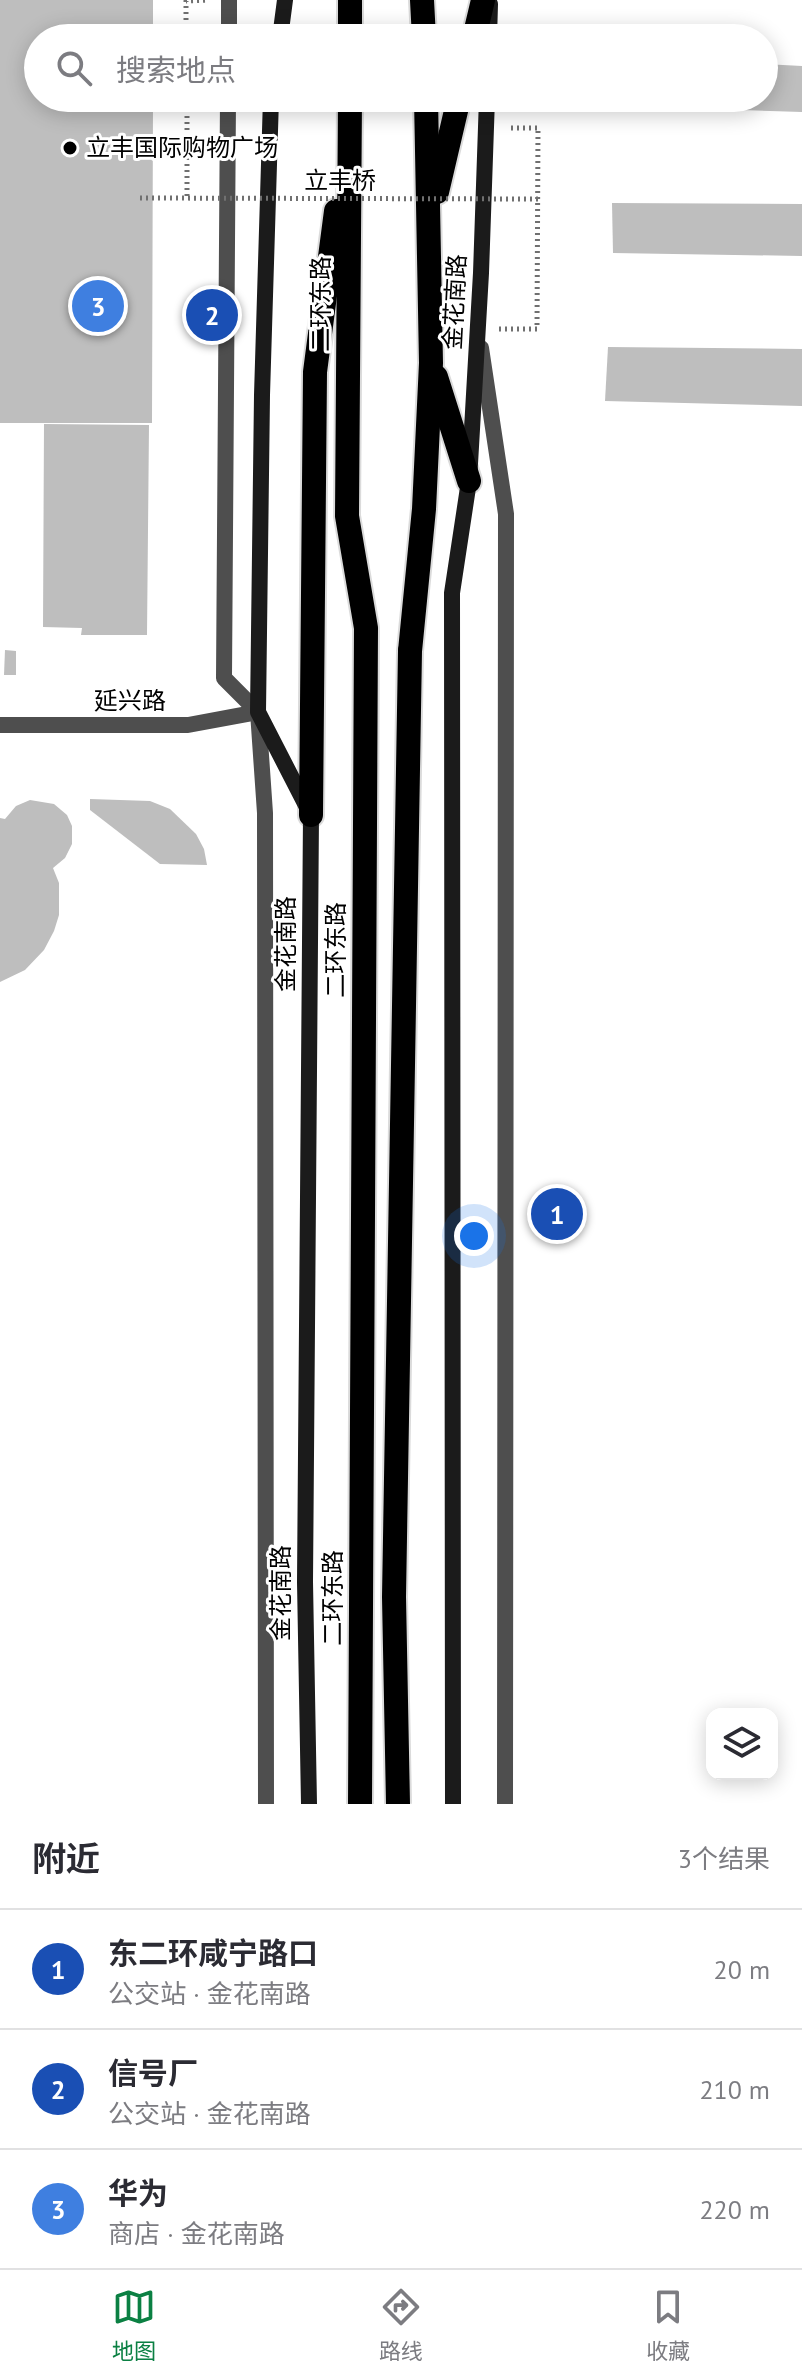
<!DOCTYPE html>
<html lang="zh">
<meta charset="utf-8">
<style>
:root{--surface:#fff;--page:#f2f2f3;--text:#2b2b33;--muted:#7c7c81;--line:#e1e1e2;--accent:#0b8043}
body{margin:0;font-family:"PT Sans","Noto Sans SC",sans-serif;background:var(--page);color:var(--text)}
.controls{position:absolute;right:24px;bottom:24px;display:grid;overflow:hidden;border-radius:16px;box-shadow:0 4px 20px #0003}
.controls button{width:72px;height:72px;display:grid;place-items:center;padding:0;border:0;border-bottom:2px solid var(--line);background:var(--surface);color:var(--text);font:40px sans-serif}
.you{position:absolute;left:474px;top:1236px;width:28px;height:28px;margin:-20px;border:6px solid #fff;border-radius:50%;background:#1a73e8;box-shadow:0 0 0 12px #1a73e833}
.badge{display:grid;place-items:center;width:52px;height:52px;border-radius:50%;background:var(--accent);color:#fff;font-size:26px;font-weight:700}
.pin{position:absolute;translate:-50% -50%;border:4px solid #fff;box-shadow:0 2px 8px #0006}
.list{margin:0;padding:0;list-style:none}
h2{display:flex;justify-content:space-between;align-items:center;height:104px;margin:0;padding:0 32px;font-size:34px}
h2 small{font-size:26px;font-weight:400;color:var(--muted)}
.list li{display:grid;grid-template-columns:52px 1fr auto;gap:24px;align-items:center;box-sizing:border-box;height:120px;padding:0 32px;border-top:2px solid var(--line)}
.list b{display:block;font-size:30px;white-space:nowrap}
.list p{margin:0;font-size:26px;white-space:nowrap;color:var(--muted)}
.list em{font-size:26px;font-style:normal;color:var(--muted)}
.icon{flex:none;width:44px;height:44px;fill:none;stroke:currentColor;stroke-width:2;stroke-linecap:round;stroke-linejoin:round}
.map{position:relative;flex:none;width:802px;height:1804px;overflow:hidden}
.search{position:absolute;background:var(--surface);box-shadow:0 4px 20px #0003;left:24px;right:24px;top:24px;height:88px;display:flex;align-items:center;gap:20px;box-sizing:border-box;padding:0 28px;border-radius:44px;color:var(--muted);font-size:30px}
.sheet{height:464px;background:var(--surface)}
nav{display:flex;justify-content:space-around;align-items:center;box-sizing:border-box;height:112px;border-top:2px solid var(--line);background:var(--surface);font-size:22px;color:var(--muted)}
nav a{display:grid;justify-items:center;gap:4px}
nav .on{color:var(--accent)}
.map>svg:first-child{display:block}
</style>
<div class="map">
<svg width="802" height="1804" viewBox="0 0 802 1804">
<rect width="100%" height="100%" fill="#fff"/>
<g fill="#bebebe">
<polygon points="0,0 153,0 153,38 38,38 38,98 153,98 152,423 0,423"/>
<polygon points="764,64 802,66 802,112 615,106 615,98 764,98"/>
<polygon points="612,203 802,204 802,256 613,253"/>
<polygon points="608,347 802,349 802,406 605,401"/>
<polygon points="44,424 149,425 147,635 81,635 82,628 43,627"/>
<polygon points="5,650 16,651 16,675 4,675"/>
<polygon points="90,799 150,801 170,809 196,834 204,849 207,865 160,864 90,810"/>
<polygon points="30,800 54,804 67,815 72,826 72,844 65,858 53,868 59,883 59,915 54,931 44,950 25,970 0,982 0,818 5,819 16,806"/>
</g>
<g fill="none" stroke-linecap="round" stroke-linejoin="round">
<g stroke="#dbdbdb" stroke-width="28">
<g id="highway">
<polyline points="422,0 424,38"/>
<polyline points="350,38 350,0"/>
<polyline points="474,38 483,0"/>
<polyline points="350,98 347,516 366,628 360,1804"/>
<polyline points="437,192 459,98"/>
<polyline points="436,377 469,481"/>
<polyline points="410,651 424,509 431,363 426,98"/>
<polyline points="311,815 315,372 336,211"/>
</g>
</g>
<g stroke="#707070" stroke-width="5" stroke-dasharray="2 4" stroke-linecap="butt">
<polyline points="186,38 186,1 209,0"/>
<polyline points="187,98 187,199"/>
<polyline points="499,329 537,329 538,128 507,128"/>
</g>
<g stroke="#4e4e4e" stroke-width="16">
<polyline points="229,38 229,0"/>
<polyline points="228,98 224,678 258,712 265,813 266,1804"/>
<polyline points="481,348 506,514 505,1804"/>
<polyline points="0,725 188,725 258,712"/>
</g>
<g stroke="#1b1b1b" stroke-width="16">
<polyline points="280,38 285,0"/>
<polyline points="489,38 490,4"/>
<polyline points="271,98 262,395 258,712 311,815 305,1582 309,1804"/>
<polyline points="453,1804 452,593 469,481 481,273 487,98"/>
</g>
<use href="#highway" stroke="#000" stroke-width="24"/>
<g stroke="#dbdbdb" stroke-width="28" stroke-linecap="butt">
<polyline id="highway-bridge" points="398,1804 394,1597 410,651"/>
</g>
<polyline stroke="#707070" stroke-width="5" stroke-dasharray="2 4" stroke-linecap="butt" points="140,198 539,199"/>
<use href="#highway-bridge" stroke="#000" stroke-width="24"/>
</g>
<circle fill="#000" stroke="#fff" stroke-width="3" cx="70" cy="148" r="8"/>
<g text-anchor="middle" stroke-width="6" stroke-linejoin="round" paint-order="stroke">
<g font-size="24" fill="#000" stroke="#fff" text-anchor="start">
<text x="86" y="156">立丰国际购物广场</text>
</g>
<g font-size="24" fill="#000" stroke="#fff">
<text x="340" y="189">立丰桥</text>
<text transform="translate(455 302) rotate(-87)" y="8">金花南路</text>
<text transform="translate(321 304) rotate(-90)" y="8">二环东路</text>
<text x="130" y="709">延兴路</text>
<text transform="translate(286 944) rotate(-90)" y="8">金花南路</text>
<text transform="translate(336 950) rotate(-90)" y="8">二环东路</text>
<text transform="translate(281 1593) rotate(-90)" y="8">金花南路</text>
<text transform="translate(333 1598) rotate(-90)" y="8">二环东路</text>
</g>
</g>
</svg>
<div class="controls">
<button><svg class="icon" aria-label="layers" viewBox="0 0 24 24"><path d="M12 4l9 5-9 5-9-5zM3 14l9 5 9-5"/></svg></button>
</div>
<div class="you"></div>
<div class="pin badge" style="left:557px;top:1214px;background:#1a4fb4">1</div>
<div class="pin badge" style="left:212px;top:315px;background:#1a4fb4">2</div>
<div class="pin badge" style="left:98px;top:306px;background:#3f7fe0">3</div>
<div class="search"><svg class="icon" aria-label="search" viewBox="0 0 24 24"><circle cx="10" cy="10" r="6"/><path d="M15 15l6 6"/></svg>搜索地点</div>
</div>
<section class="sheet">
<h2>附近<small>3个结果</small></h2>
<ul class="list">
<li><span class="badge" style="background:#1a4fb4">1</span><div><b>东二环咸宁路口</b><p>公交站 · 金花南路</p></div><em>20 m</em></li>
<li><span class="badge" style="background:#1a4fb4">2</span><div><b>信号厂</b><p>公交站 · 金花南路</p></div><em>210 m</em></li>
<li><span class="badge" style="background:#3f7fe0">3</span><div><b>华为</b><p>商店 · 金花南路</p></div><em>220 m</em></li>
</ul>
</section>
<nav>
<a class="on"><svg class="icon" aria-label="map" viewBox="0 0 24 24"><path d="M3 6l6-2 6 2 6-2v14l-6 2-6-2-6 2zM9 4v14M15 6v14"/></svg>地图</a>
<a><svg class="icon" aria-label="directions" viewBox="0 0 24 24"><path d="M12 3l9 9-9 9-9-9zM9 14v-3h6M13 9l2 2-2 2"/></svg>路线</a>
<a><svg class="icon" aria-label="saved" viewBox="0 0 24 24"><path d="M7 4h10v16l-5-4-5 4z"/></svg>收藏</a>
</nav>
